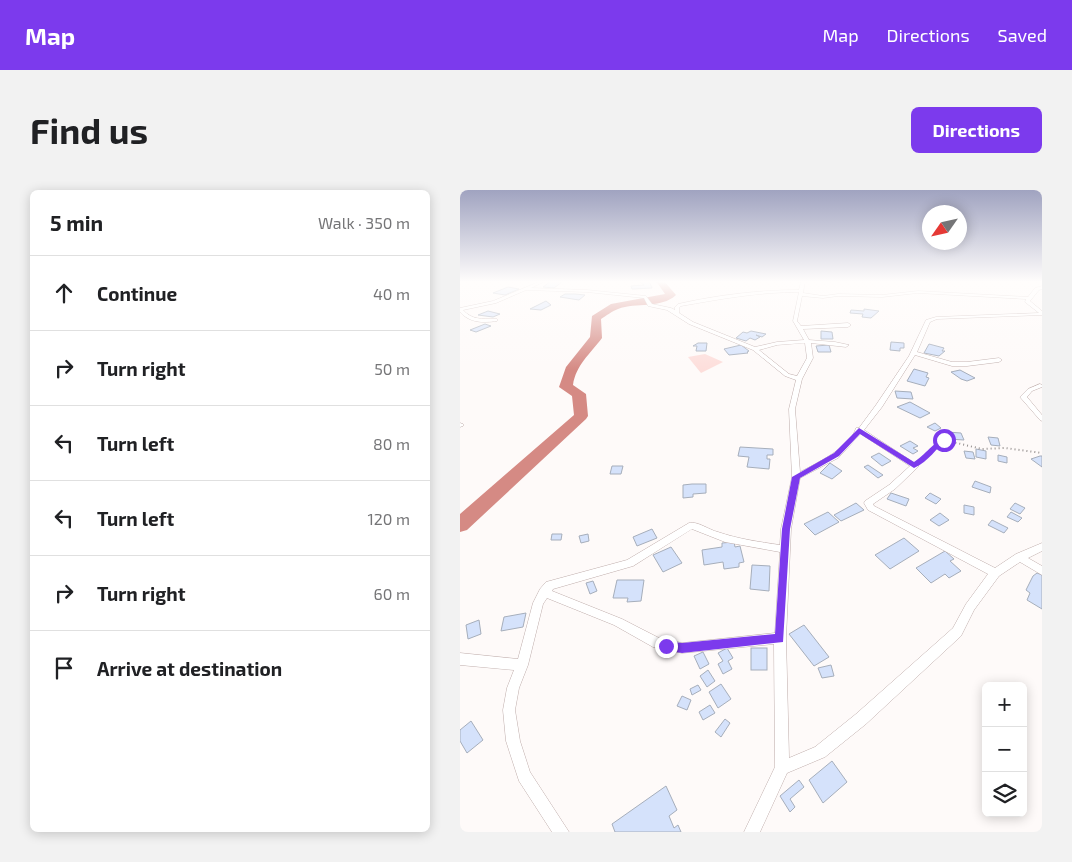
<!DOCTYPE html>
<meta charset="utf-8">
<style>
:root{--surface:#fff;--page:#f2f2f2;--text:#202124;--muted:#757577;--line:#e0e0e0;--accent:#7c3aed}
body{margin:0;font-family:"Exo 2",sans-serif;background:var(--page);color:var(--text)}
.controls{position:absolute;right:15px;bottom:15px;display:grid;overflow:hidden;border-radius:8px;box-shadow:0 2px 12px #0003}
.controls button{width:45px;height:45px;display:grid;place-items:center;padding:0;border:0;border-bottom:1px solid var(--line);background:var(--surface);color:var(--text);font:25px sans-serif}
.compass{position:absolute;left:462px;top:15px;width:45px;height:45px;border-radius:50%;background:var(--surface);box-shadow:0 2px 12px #0003;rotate:236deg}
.stop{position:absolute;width:15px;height:15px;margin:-11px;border:4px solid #7c3aed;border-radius:50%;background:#fff}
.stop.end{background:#7c3aed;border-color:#fff;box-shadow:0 1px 5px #0008}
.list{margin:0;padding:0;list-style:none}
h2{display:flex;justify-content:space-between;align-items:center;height:65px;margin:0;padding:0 20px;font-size:21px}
h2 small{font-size:16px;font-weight:400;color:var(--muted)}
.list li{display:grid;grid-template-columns:32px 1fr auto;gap:15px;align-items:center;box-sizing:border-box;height:75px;padding:0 20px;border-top:1px solid var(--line)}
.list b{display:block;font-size:19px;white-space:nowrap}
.list em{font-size:16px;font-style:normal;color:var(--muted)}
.icon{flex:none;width:28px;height:28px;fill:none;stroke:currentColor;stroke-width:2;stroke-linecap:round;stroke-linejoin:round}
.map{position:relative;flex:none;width:582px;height:642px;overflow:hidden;border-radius:8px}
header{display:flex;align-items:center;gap:30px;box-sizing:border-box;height:70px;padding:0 25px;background:var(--accent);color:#fff}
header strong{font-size:24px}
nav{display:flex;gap:28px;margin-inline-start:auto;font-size:18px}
.intro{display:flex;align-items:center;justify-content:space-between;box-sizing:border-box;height:120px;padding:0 30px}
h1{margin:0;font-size:35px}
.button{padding:12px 22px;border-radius:8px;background:var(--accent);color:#fff;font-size:18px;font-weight:700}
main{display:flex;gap:30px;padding:0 30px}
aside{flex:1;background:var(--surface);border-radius:8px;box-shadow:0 2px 12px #0003}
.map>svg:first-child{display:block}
</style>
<header>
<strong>Map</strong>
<nav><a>Map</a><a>Directions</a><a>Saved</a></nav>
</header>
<div class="intro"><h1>Find us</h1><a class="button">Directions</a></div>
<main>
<aside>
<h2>5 min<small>Walk · 350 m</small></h2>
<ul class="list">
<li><svg class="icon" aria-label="ahead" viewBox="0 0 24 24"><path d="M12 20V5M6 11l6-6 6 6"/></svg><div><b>Continue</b></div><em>40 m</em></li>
<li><svg class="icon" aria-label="right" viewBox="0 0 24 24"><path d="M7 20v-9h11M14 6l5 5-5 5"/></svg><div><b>Turn right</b></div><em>50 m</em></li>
<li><svg class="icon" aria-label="left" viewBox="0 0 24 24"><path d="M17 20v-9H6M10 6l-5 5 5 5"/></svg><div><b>Turn left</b></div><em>80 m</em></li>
<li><svg class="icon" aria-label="left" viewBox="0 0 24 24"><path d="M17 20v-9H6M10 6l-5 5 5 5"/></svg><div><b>Turn left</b></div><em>120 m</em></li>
<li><svg class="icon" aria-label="right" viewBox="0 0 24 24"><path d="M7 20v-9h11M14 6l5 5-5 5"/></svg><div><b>Turn right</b></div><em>60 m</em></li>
<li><svg class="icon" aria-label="arrive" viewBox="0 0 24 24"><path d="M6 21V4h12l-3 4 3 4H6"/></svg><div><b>Arrive at destination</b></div></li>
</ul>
</aside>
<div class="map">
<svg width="582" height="642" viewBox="0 0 582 642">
<rect width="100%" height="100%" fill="#fefaf9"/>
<polygon fill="#fddedb" points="245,164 263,172 241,183 228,167"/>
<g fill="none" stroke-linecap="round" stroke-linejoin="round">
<path fill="#d58a84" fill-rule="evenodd" d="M196,91H204L216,105C201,119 176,112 158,119C152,121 146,126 141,129L142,148C130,164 116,175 113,195L126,204L128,226L126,229L7,340L0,342V324L114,225L112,206L99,197L106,177L130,147L132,126L151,114L205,104Z"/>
</g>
<g fill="#d5e2fb" stroke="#a6aebb">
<polygon points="91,91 102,92 94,98 83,97"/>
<polygon points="189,91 192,98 172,99 171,96 184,95 180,92"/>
<polygon points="48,97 59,99 45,105 33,103"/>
<polygon points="105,104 115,104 125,105 119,110 100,107"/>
<polygon points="86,111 91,115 81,120 70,119"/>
<polygon points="404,119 419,121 411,128 402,127 403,124 390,123 391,120 404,121"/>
<polygon points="28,121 40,124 33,127 18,125"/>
<polygon points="25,134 31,136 16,142 10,140"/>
<polygon points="291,141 306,144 302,147 296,145 300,147 295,150 290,148 286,151 276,148 283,142 287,143"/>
<polygon points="361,141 372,142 373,149 361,149"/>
<polygon points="431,152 444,153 444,158 440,158 440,161 430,160"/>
<polygon points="238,153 247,153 246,161 236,161 237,156 233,156"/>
<polygon points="469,154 484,158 482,161 485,161 479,166 464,163"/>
<polygon points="281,155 289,161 287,162 288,163 269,165 264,159"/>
<polygon points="369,155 371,162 358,162 356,156"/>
<polygon points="454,179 468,183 466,187 469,188 465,196 447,191"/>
<polygon points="500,180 515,188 507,191 501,189 491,182"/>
<polygon points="435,201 451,202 453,209 437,208"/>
<polygon points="450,212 470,223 460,228 437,217"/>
<polygon points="475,233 481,238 475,241 467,237"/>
<polygon points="487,242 501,243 504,250 489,249"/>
<polygon points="528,247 538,248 540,256 531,255"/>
<polygon points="450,251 458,256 453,258 458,261 453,264 440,256"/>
<polygon points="280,257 313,259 313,265 307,265 307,269 310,269 309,279 287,277 289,267 278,266"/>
<polygon points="516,259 526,261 526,269 516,267"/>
<polygon points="504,261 513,262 515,269 506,268"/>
<polygon points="419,263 431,271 422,276 411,267"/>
<polygon points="538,265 547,267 547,273 538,271"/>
<polygon points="580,266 582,266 582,277 571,269"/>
<polygon points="370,273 382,281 372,289 360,283"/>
<polygon points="408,275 423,285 418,288 404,277"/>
<polygon points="152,276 163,276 161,284 150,284"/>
<polygon points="515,291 531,297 530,303 512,297"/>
<polygon points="232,294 246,294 246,303 233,304 233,307 223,308 223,295"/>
<polygon points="431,303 449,309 446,316 427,309"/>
<polygon points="470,303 481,309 476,314 465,308"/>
<polygon points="396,313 404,320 381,331 374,325"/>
<polygon points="555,313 565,318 560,324 550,319"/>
<polygon points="504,315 514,317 514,325 504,323"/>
<polygon points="368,322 379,332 355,345 344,334"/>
<polygon points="551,322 562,328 558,332 547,327"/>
<polygon points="480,323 489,330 479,336 470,330"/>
<polygon points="532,330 548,338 544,343 528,335"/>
<polygon points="192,339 197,348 177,356 173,347"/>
<polygon points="92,344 102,344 101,350 91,350"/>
<polygon points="128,344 129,351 121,353 119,346"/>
<polygon points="444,348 459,361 430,379 415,365"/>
<polygon points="274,352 275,357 280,356 284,372 279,373 279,377 264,379 263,372 244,375 242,360 262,357 262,353"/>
<polygon points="211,357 222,373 203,382 193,365"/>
<polygon points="485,361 494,369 490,371 501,381 489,388 485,384 471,393 456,378"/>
<polygon points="292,375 310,376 309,401 290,399"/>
<polygon points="577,383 582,385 582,419 567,410 570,403 566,400 573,386"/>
<polygon points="157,390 184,390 181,411 167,412 168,408 153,408"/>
<polygon points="133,391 137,401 130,404 126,393"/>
<polygon points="66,423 63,437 41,441 44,427"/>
<polygon points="19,430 21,444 8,449 6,435"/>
<polygon points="344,435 369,467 354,476 329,444"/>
<polygon points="267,458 273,468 268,471 272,479 263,484 258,474 263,471 258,463"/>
<rect x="291" y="458" width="16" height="22"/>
<polygon points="243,462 249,474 240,479 234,466"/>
<polygon points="371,475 374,486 362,488 358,478"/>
<polygon points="248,480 255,491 247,497 240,486"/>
<polygon points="261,494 271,509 258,518 249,502"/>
<polygon points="238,495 241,500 232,505 230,499"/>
<polygon points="222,506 231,510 227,520 217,516"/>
<polygon points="250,515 255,523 243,530 239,522"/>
<polygon points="265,529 270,533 261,547 255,542"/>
<polygon points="11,531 23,550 7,563 0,551 0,540"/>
<polygon points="372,571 387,592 363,613 349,590"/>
<polygon points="339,590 344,597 330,609 335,617 330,622 320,606"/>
<polygon points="206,596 217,620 209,626 214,638 218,635 221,642 155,642 152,634"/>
</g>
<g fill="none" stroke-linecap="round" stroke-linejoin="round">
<g stroke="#bfadab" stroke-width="1">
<g id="street">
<path d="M81,91H85L71,98L127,100L186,106L192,114L211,118L215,120V117L218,114C258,105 298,100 339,100L341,91H345L343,103L363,106L378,104L422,105L458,101L568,107L575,98L582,96V99L579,100L570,111L582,121V125L477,129L470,132L457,162L492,172H507L539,168L542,170L539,172L507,176H492L455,165L422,217L404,240L459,276L435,299L413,314L414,316L535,378L556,364L582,353V361L568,368L582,376V385L560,372L539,386L514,420L501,446L406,534L365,567L327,583L300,642H284L315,577L314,454L222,463L193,457L154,435L87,408L83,414L68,475L59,498L55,520L60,551L70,582L109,642H92L59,591L46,551L43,520L47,498L54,480L0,475V463L58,469L73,413L80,399L86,392L167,370L229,333C238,331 249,340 258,342C278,349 300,352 320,355L321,339L332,287L329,219L336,190L325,186L293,160L229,134L207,120L188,116L184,108L127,102L66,100L36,113L3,120C12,130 22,129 35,129H37V131C23,133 10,133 0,122V118L33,111ZM339,102L333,131L344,150L317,152L295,157L233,132L219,123V118L221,116C260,109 299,102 339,102ZM458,103L566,109L565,112L579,123L476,127L466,130L449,166L416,215L399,238H396C391,257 357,273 340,282L335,219L342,189L353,168L351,153L386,157L389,155L375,152L349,150L343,139L388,137L391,135L388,133L341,136L337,131L342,106L363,108L378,106L422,107ZM345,153L347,168L337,186L329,184L299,160L317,155ZM401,244L450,276L429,295L405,311L404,313L408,320L528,384L506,414L493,438L396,524L355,557L329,568L326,448L331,339L340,288L378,268ZM232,339L265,352L320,362L315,443L222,453L199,448L162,429L92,401L93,399L173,376Z"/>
<polygon points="580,194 582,195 582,197 572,201 567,207 582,225 582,231 580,230 560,207 568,199"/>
<polygon points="0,233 3,234 3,236 0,237"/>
</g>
</g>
<polyline stroke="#969190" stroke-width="2" stroke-dasharray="1 3" stroke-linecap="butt" points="461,271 479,255 480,251 484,250 522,259 545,258 582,263"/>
<use href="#street" fill="#fff" fill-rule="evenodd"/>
</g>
<linearGradient id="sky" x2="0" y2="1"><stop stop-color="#a0a3c0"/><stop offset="0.51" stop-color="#fffdfc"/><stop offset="1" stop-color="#fffdfc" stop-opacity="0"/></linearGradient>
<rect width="582" height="180" fill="url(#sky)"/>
<path fill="#7c3aed" d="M399,238L454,272C464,266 476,250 484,248L488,250C476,257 469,272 454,278L400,244L379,266L340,288L330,339L323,452L222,463L202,460L201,456L202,452L206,451L222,453L315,444L322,339L332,287L374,263Z"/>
</svg>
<div class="controls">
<button>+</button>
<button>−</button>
<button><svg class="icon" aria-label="layers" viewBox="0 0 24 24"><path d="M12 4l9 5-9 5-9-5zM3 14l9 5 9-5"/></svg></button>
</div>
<svg class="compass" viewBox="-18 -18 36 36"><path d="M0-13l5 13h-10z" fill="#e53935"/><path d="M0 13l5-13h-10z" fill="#757577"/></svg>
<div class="stop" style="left:484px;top:250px"></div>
<div class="stop end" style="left:206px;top:456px"></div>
</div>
</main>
